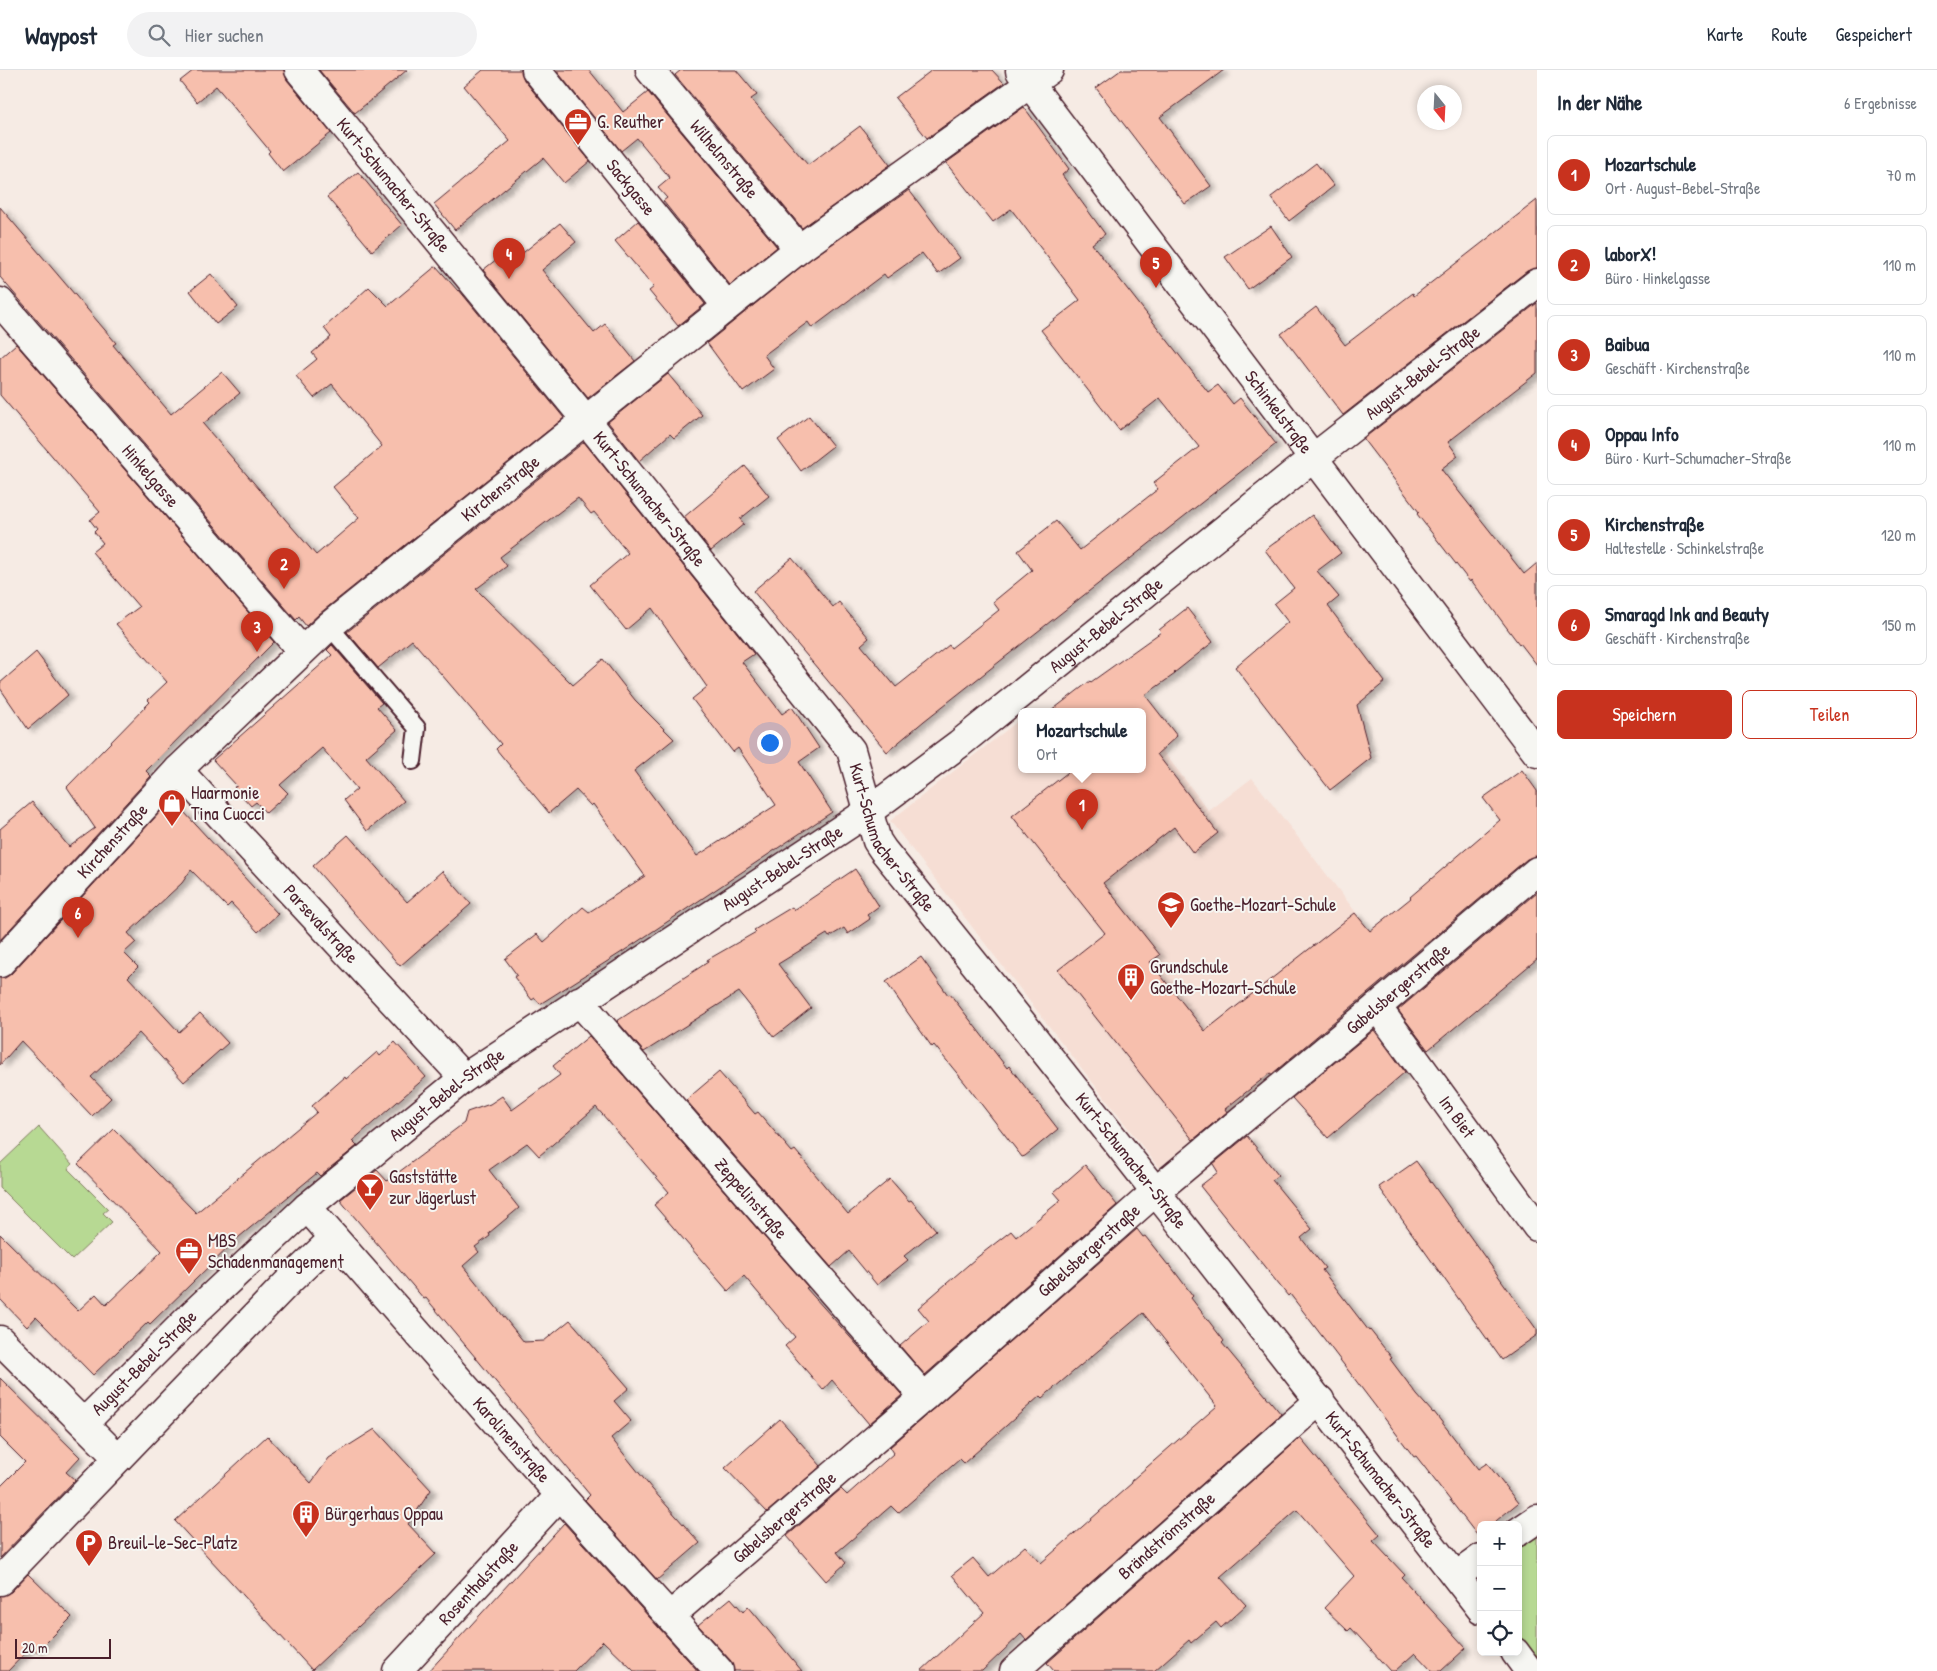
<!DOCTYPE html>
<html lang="de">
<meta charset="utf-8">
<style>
:root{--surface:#fff;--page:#f2f2f3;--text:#1f2937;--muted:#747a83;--line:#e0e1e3;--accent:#c8321e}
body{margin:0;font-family:"Patrick Hand",sans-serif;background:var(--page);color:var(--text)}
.controls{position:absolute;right:15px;bottom:15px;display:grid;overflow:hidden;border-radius:8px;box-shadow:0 2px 8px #0003}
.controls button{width:45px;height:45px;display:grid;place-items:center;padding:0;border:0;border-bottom:1px solid var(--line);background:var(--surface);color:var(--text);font:25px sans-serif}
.compass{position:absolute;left:1417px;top:15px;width:45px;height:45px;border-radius:50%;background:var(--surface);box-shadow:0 2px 8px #0003;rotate:162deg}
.scale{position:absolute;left:15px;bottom:12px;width:96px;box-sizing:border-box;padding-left:5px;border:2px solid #4a1f2b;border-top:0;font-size:14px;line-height:18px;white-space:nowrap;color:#4a1f2b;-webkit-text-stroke:4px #f6f6f2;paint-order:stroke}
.you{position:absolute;left:769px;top:672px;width:18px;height:18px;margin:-12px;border:4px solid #fff;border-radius:50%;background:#1a73e8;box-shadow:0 0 0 8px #1a73e833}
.badge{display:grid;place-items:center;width:32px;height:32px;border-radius:50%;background:var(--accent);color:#fff;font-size:16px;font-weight:700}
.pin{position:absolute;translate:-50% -41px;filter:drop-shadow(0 1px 2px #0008)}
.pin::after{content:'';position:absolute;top:26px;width:18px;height:15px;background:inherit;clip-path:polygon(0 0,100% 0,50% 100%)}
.popup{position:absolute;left:1018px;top:638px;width:128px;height:65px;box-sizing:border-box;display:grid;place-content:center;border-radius:8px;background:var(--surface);filter:drop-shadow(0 1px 4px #0005);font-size:16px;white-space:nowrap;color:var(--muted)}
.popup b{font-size:19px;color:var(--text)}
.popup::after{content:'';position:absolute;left:50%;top:100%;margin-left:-10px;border:10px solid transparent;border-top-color:var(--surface)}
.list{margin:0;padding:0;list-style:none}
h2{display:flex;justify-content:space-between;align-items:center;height:65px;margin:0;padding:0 20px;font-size:21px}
h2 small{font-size:16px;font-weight:400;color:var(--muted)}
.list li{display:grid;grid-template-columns:32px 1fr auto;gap:15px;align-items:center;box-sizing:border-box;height:80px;margin:0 10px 10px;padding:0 10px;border:1px solid var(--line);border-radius:8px}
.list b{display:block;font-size:19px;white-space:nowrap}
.list p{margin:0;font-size:16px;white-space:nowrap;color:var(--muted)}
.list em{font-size:16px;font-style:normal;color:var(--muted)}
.actions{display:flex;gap:10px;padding:15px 20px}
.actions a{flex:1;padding:11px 0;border:1px solid var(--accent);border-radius:8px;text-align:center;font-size:18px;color:var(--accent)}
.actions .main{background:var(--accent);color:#fff}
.icon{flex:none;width:28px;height:28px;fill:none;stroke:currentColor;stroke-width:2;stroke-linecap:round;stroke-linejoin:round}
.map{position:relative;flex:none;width:1537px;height:1601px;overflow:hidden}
header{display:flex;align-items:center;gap:30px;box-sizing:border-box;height:70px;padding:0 25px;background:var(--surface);border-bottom:1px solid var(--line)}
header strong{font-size:24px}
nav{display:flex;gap:28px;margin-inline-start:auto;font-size:18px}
.search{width:350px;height:45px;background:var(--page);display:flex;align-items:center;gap:12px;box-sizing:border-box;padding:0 18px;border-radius:28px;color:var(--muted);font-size:19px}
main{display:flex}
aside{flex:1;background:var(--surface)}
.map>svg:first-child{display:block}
</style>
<header>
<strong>Waypost</strong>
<div class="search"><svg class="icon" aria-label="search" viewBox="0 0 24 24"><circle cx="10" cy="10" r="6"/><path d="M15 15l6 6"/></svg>Hier suchen</div>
<nav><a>Karte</a><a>Route</a><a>Gespeichert</a></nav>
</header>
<main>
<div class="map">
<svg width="1537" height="1601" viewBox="0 0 1537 1601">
<defs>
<filter id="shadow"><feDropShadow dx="5.5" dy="3" stdDeviation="2.5" flood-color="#0004"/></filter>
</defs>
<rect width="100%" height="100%" fill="#f6ebe4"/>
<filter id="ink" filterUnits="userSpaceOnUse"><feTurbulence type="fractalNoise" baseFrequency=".02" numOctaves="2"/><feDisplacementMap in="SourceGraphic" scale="10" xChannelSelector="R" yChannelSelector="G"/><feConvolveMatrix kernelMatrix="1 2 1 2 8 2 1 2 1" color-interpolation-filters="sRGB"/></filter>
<g filter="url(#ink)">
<polygon fill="#f6ded4" points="1022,648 1022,699 1091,699 1100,710 1114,699 1142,699 1153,668 1209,741 1252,708 1399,898 1159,1098 890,751"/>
<g fill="#b7d993" stroke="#807c5f">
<polygon points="39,1057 72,1094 68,1099 108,1139 103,1143 112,1152 72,1190 0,1118 0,1094"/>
<polygon points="1537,1461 1537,1590 1518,1567 1518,1474"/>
</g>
<g fill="#f7bfad" stroke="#4a1f2b" fill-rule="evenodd" filter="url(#shadow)">
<polygon points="194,0 284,0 287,10 331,63 283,102 268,83 270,81 216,16 197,32 180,11"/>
<polygon points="319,0 407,0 355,43"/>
<polygon points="483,0 521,0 524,10 590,91 564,113 543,88 455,160 434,134 510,71 464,16"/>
<polygon points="556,0 589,0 623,42 648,22 777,177 730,215 663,131 667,128 658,118 670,108 637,68 621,81"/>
<polygon points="681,0 736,0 757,25 751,29 808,95 860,56 890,95 802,158 675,5"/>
<polygon points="932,0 992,0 1004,13 927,68 895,28"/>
<polygon points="1121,0 1224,0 1160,47 1211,116 1185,134 1096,18"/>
<polygon points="1024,37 1069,99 1062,105 1105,164 1092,174 1208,322 1218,315 1233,334 1240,328 1276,374 924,651 887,682 753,521 792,488 833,537 839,532 869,568 861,575 896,617 949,575 951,578 999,540 993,532 1032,500 1018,481 1056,451 1080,480 1158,419 1153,413 1199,377 1160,328 1119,360 1041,260 1080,230 1011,139 993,152 946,93"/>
<polygon points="1316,93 1334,116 1289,151 1271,127"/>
<polygon points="358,102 402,155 372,181 327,127"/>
<polygon points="909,120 960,188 938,204 922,183 887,208 884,204 812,258 808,252 764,285 774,299 743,322 707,273 808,191"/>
<polygon points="1537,130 1537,198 1527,201 1343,345 1281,264 1316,237 1345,275 1413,223 1414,226"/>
<polygon points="0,137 116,273 113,275 171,344 222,302 240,323 203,354 316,485 359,448 333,417 382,376 332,314 314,328 296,306 317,289 312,283 331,267 324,258 369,217 388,236 436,196 458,221 459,220 564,348 319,544 306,556 299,547 296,550 0,207"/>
<polygon points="638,151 705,234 678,256 649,221 654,217 615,171"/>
<polygon points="560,153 576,172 542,200 594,263 605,254 635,291 588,328 483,200 512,177 519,186"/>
<polygon points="1271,156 1292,187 1248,219 1225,187"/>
<polygon points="211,204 238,237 216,254 190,221"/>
<polygon points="1537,233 1537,303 1448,372 1458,386 1441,399 1524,504 1537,493 1537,595 1520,573 1519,574 1471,510 1470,512 1417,444 1419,442 1363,369"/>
<polygon points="16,274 274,572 146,701 151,706 0,870 0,759 32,732 69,777 95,758 67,717 150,632 148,630 167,612 116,554 139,537 92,482 103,473 94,462 97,459 90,450 100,442 0,325 0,288"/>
<polygon points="668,304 702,345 674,368 670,364 639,391 608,352"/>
<polygon points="809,346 833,376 801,401 778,370"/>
<path d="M584,372L754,584L742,592L782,644L792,637L819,678L799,692L832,742L622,882L540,934L535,928L532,930L514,907L517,905L505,889L537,864L544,872L583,837L589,842L645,806L593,734L591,736L576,720L549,743L496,679L501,674L412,570L378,598L347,562ZM578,428L591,444L594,442L628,483L590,515L626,560L652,538L707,617L692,629L733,682L738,678L776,735L697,786L634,701L674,669L635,630L603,589L573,615L476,519L507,496L500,487Z"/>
<polygon points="745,396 769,426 740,449 744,454 711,481 684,447"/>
<polygon points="1312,445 1341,483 1317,501 1339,527 1328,536 1385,612 1357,635 1371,688 1330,720 1235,597 1288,552 1274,534 1294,518 1265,480"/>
<polygon points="1187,538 1213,572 1174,603 1175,604 1145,625 1177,666 1157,684 1218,763 1193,783 1174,757 1103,813 1160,885 1150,892 1205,961 1355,843 1370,861 1411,828 1410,827 1500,750 1483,728 1522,700 1537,721 1537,786 1527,789 1272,1004 1270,1003 1225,1039 1227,1042 1193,1070 1058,900 1105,863 1012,746 1072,699 1142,699 1142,641 1051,641 1090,611 1091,612 1161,562 1159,560"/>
<polygon points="332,575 382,633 377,637 397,660 366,687 404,731 367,761 344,730 357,719 322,678 280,715 288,723 266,743 256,732 251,736 234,717 237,716 213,690 332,585 327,580"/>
<polygon points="36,582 68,625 28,659 0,618 0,613"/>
<polygon points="172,729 278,844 258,862 231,833 227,837 191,800 182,813 128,863 136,872 124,883 138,897 128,907 179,962 200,943 228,973 184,1012 139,963 91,1007 111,1028 92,1046 21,971 0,995 0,908 5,908 11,904"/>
<polygon points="348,765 407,832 442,801 471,834 400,896 313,796"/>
<polygon points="855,799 879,836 867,845 870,849 848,864 844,858 829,867 827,864 778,894 811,938 774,967 739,922 644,982 617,951 708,892 707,890 756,862 754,860 792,837 794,840"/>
<polygon points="1537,822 1537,889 1428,980 1398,940"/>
<polygon points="921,887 948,925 950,924 1007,998 1009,996 1058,1059 1025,1086 1022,1087 965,1013 934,975 932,977 886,912"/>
<polygon points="1374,960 1405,1002 1328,1068 1292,1028"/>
<polygon points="589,966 808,1217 806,1218 902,1325 869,1354 832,1310 823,1320 785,1276 795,1267 744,1206 728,1221 654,1135 669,1122 596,1037 539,1086 527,1073 489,1100 519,1138 489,1163 490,1166 475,1177 479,1182 463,1196 524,1272 544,1271 570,1250 629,1318 614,1331 631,1351 611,1368 652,1419 700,1473 657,1510 585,1430 590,1425 426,1228 424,1229 340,1130 377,1100 387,1111 464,1053 467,1042 490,1034 502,1026 512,1040 560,1005 553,996"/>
<polygon points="395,972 426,1007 352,1071 357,1076 320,1106 317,1103 239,1167 150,1254 148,1252 93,1305 36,1247 27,1257 0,1229 0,1164 78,1241 96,1224 106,1235 162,1181 78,1094 114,1059 196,1143 317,1042 312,1036 345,1007 346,1009 377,982 380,986"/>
<polygon points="719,1002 755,1044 758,1042 786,1075 792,1082 795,1080 848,1144 890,1109 909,1131 911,1130 936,1160 904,1186 908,1190 877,1215 849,1181 831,1197 686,1030"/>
<polygon points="1247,1066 1278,1105 1272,1110 1312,1159 1301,1168 1325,1198 1322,1200 1369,1261 1370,1260 1392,1288 1390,1289 1417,1325 1433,1343 1434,1342 1478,1399 1487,1393 1518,1433 1491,1455 1481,1455 1481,1463 1477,1465 1416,1386 1414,1387 1290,1224 1288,1226 1200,1116 1218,1102 1213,1094"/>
<polygon points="1416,1091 1537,1260 1537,1265 1502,1290 1379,1117"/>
<polygon points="1085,1095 1117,1135 925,1305 900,1276 929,1251 918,1238 975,1189 1011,1161 1016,1167 1061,1130 1054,1122"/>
<polygon points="1137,1159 1143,1167 1145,1166 1168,1195 1169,1194 1193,1226 1191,1228 1224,1271 1222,1273 1281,1344 1026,1570 1021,1564 982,1601 921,1601 984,1543 952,1505 973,1488 989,1507 1025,1476 1041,1493 1132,1413 1131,1411 1217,1336 1143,1243 1042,1328 1040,1326 964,1393 960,1389 898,1443 891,1436 837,1482 846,1493 826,1511 787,1466 841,1419 847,1425 894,1383 890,1377"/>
<polygon points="0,1308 80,1387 66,1402 75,1410 0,1488 0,1417 25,1392 0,1367"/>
<polygon points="780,1349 821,1396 767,1442 725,1398"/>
<polygon points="375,1359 431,1420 408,1454 436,1484 312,1600 175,1451 267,1366 311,1413 329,1388"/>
<polygon points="1300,1368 1380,1465 1373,1471 1405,1505 1402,1508 1466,1578 1441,1601 1432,1601 1415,1583 1395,1601 1390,1601 1351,1558 1348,1561 1324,1538 1354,1506 1297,1440 1220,1507 1246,1535 1221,1558 1216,1552 1191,1573 1189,1570 1154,1601 1054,1601 1047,1593"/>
<polygon points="564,1453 698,1601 634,1601 603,1571 574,1601 429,1601"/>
<polygon points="28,1504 72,1547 37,1582 32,1576 8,1601 0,1601 0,1526 11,1522"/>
<polygon points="731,1528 743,1542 748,1536 802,1601 734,1601 731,1591 698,1555"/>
</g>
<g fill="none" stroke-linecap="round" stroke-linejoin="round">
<g stroke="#4a1f2b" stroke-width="20">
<polyline id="lane" points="329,556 417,658 413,691"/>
</g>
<g stroke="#4a1f2b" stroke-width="31">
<g id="street">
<path id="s1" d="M299,0L586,350L851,680L877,771L883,780C1086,1030 1283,1284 1481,1539"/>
<path id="s2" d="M536,0L727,236"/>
<path id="s3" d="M650,0L799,179"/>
<path id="s4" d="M1020,1L1537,683"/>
<path id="s5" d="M0,232L302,581"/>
<path id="s6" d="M178,700L464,1008"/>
<path id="s7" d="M0,893L178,700L329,556L799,179L1049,0"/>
<path id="s8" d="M579,931L924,1327"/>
<path id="s9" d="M1377,937L1537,1157"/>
<path id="s10" d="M307,1137L560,1425L719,1601"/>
<polyline points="0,1270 118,1388"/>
<path id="s11" d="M84,1353L196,1241L307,1137L464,1008L869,741L959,674L1293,404L1537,213"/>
<polyline points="1518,1462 1537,1449"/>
<polyline points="1456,1506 1481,1488"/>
<polyline points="0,1511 292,1208 334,1168"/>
<path id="s12" d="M670,1546L924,1327L1155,1122L1377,937L1537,801"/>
<polyline points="1515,1582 1529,1601"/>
<path id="s13" d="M397,1601L560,1425"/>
<path id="s14" d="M1014,1601L1320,1330"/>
</g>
</g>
<use href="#lane" stroke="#f6f6f2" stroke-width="16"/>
<use href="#street" stroke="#f6f6f2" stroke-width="28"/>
</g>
</g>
<defs>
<g id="office-pin" transform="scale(1.4375)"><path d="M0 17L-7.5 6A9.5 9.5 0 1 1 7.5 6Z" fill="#c8321e" stroke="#f6f6f2"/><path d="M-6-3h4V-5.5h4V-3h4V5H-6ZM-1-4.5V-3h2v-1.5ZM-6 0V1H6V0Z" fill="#fff"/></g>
<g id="shop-pin" transform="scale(1.4375)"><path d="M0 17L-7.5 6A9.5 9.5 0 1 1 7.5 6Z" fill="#c8321e" stroke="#f6f6f2"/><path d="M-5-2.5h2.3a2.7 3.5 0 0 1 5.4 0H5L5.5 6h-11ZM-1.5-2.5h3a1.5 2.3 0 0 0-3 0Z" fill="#fff"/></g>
<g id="school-pin" transform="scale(1.4375)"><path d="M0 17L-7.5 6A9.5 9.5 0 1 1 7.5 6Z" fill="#c8321e" stroke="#f6f6f2"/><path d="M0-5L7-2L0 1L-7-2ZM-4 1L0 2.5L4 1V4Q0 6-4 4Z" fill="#fff"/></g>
<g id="building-pin" transform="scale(1.4375)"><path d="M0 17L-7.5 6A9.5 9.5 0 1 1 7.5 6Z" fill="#c8321e" stroke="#f6f6f2"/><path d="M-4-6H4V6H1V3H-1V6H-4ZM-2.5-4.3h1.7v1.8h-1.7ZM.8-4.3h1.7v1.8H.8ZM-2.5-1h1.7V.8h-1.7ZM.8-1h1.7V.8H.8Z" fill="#fff"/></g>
<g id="bar-pin" transform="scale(1.4375)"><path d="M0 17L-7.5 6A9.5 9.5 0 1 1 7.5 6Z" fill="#c8321e" stroke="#f6f6f2"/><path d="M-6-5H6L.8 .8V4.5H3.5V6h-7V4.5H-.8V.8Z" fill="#fff"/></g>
<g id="parking-pin" transform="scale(1.4375)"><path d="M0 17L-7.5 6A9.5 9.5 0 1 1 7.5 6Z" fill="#c8321e" stroke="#f6f6f2"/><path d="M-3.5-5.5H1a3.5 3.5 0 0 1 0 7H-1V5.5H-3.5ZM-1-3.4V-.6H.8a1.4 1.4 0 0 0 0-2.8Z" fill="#fff"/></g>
</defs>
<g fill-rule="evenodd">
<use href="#office-pin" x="578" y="52"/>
<use href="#shop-pin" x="172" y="733"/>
<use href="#school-pin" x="1171" y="835"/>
<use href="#building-pin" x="1131" y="907"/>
<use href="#bar-pin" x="370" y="1117"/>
<use href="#office-pin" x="189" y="1181"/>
<use href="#building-pin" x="306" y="1444"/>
<use href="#parking-pin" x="89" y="1473"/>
</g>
<g text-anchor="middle" stroke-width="4" stroke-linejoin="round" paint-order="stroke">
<g font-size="18" fill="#4a1f2b" stroke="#f6f6f2" text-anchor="start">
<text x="597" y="58">G. Reuther</text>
<text x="191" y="729">Haarmonie<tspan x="191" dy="21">Tina Cuocci</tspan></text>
<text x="1190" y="841">Goethe-Mozart-Schule</text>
<text x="1150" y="903">Grundschule<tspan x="1150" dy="21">Goethe-Mozart-Schule</tspan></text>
<text x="389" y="1113">Gaststätte<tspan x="389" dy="21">zur Jägerlust</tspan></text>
<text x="208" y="1177">MBS<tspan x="208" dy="21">Schadenmanagement</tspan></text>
<text x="325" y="1450">Bürgerhaus Oppau</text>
<text x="108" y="1479">Breuil-le-Sec-Platz</text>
</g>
<g font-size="18" fill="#4a1f2b" stroke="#f6f6f2">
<text dy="6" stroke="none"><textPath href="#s3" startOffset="116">Wilhelmstraße</textPath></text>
<text dy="6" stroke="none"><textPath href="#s1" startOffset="149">Kurt-Schumacher-Straße</textPath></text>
<text dy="6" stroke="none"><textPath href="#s2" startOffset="151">Sackgasse</textPath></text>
<text dy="6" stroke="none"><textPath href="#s11" startOffset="1705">August-Bebel-Straße</textPath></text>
<text dy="6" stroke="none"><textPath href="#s4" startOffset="428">Schinkelstraße</textPath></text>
<text dy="6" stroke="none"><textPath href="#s5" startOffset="230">Hinkelgasse</textPath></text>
<text dy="6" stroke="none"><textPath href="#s7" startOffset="691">Kirchenstraße</textPath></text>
<text dy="6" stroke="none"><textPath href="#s1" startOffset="554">Kurt-Schumacher-Straße</textPath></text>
<text dy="6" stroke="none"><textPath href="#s11" startOffset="1300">August-Bebel-Straße</textPath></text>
<text dy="6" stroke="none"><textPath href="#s1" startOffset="974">Kurt-Schumacher-Straße</textPath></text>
<text dy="6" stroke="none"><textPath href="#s7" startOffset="166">Kirchenstraße</textPath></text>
<text dy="6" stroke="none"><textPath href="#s11" startOffset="895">August-Bebel-Straße</textPath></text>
<text dy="6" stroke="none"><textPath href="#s6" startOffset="210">Parsevalstraße</textPath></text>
<text dy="6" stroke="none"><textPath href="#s12" startOffset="961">Gabelsbergerstraße</textPath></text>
<text dy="6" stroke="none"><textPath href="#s11" startOffset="490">August-Bebel-Straße</textPath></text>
<text dy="6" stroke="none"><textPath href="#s9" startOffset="136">Im Biet</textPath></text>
<text dy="6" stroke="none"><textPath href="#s1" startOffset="1379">Kurt-Schumacher-Straße</textPath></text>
<text dy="6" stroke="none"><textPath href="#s8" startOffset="262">Zeppelinstraße</textPath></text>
<text dy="6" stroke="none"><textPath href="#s12" startOffset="556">Gabelsbergerstraße</textPath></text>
<text dy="6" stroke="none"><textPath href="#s11" startOffset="85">August-Bebel-Straße</textPath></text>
<text dy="6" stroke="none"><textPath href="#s10" startOffset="310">Karolinenstraße</textPath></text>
<text dy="6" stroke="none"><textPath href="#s1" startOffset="1784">Kurt-Schumacher-Straße</textPath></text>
<text dy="6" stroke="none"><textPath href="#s12" startOffset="151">Gabelsbergerstraße</textPath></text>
<text dy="6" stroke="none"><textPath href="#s14" startOffset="204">Brändströmstraße</textPath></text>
<text dy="6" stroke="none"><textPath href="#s13" startOffset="120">Rosenthalstraße</textPath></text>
</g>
</g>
</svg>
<div class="controls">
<button>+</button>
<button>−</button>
<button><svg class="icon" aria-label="locate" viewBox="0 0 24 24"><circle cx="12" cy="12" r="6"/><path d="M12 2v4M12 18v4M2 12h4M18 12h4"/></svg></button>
</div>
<svg class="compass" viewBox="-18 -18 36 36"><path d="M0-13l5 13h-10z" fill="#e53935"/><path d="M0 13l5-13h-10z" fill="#747a83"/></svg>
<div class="scale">20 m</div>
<div class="you"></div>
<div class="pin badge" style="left:1082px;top:760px">1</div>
<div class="popup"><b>Mozartschule</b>Ort</div>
<div class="pin badge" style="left:284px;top:519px">2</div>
<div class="pin badge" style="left:257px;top:582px">3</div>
<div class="pin badge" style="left:509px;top:209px">4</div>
<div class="pin badge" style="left:1156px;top:218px">5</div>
<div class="pin badge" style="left:78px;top:868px">6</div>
</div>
<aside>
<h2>In der Nähe<small>6 Ergebnisse</small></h2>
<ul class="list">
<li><span class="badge">1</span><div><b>Mozartschule</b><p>Ort · August-Bebel-Straße</p></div><em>70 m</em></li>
<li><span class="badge">2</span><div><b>laborX!</b><p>Büro · Hinkelgasse</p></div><em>110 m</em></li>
<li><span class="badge">3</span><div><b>Baibua</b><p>Geschäft · Kirchenstraße</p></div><em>110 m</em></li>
<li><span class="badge">4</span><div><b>Oppau Info</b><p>Büro · Kurt-Schumacher-Straße</p></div><em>110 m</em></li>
<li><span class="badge">5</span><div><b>Kirchenstraße</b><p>Haltestelle · Schinkelstraße</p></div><em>120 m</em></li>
<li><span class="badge">6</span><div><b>Smaragd Ink and Beauty</b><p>Geschäft · Kirchenstraße</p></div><em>150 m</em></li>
</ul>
<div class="actions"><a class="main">Speichern</a><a>Teilen</a></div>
</aside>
</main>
